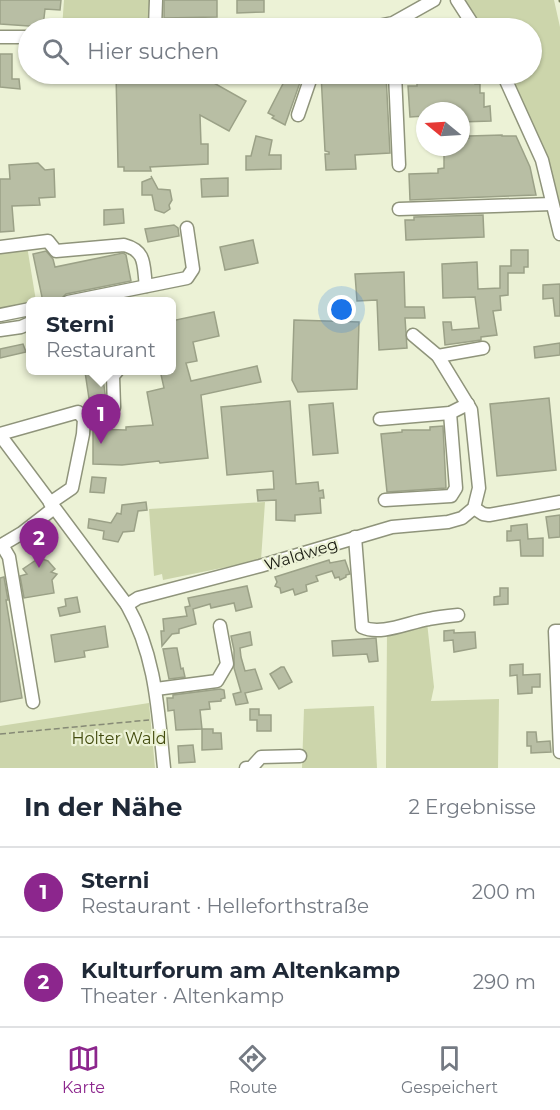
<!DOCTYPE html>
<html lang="de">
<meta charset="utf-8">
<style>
:root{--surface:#fff;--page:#f2f2f3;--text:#1f2937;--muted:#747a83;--line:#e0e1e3;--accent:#8c268d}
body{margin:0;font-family:Montserrat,sans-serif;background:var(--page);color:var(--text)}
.compass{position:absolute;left:416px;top:102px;width:54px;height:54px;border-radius:50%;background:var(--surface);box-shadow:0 2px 4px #0004;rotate:288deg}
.you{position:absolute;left:342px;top:310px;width:21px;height:21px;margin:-15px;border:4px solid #fff;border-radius:50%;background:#1a73e8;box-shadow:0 0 0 9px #1a73e833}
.badge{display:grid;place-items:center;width:39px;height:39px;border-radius:50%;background:var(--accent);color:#fff;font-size:20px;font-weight:700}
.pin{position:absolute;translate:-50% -50px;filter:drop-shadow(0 2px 3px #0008)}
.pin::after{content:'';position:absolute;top:32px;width:21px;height:18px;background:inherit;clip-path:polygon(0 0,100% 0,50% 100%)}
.popup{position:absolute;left:26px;top:297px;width:150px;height:78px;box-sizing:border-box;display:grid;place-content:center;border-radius:9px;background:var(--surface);filter:drop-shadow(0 2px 4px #0005);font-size:20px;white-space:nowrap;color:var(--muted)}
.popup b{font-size:22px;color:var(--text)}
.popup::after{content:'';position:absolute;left:50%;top:100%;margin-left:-12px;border:12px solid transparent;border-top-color:var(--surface)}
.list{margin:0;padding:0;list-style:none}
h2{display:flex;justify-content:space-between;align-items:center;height:78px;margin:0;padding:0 24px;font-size:26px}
h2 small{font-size:20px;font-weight:400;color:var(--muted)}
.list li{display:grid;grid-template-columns:39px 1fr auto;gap:18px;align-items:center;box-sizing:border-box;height:90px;padding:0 24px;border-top:2px solid var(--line)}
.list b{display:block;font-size:22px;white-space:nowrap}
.list p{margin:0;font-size:20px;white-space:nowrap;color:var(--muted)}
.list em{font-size:20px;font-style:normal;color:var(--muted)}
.icon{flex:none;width:33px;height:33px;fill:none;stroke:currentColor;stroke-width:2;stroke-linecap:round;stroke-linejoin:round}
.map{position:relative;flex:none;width:560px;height:768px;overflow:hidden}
.search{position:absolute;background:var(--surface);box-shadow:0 2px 4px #0004;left:18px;right:18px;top:18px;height:66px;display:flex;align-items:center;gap:15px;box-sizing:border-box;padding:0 21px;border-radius:33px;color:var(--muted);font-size:22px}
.sheet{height:258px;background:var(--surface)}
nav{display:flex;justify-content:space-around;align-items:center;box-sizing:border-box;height:84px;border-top:2px solid var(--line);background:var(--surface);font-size:16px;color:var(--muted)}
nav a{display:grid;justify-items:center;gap:3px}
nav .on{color:var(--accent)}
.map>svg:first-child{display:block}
</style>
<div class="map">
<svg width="560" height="768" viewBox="0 0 560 768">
<rect width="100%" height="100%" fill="#ecf2d6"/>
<g fill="#ccd5ab">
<polygon points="64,0 151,0 151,26 62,28"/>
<polygon points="464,0 554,0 560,27 560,213 545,150 509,74 532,74 532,28 482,28"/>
<polygon points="27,246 36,301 0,310 0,251"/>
<polygon points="265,502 261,560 163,580 162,574 154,576 149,509"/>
<polygon points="427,622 434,687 431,701 499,699 498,768 386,768 387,632"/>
<polygon points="149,703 155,768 0,768 0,726"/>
<polygon points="374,706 377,768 302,768 304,709"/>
</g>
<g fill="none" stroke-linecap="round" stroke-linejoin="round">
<polyline stroke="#777e57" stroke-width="3" points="560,0 560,1"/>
</g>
<g fill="#b8bea4" stroke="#9ba187" stroke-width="1.5">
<polygon points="0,0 61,0 60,10 45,9 43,27 0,24"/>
<polygon points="164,0 217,0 217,17 164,18"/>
<polygon points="237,0 264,0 264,12 237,13"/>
<polygon points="0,54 12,54 12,79 19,79 20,89 0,87"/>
<polygon points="116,74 198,74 246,101 229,131 200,115 201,144 208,144 208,164 150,167 151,171 124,171 124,167 118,167 118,165"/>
<polygon points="288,74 303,74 285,125 272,118 274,116 268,113"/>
<polygon points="321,74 386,74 390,153 355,155 356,169 326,170 325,154 329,154 329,152 325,151"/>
<polygon points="417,74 475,74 475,84 480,84 480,93 484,93 484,107 490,106 491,121 461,122 461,111 425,111 425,116 410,117 408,86 417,86"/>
<polygon points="502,135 502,136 516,136 530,167 536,195 410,200 409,174 438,173 438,169 444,168 444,147 461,147 461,138 469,138 469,136"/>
<polygon points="256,136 272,140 269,155 281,155 281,169 246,170 246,156 251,156"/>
<polygon points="38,163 45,170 54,169 55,197 39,198 40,205 12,206 14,231 0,232 0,179 10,179 9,165"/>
<polygon points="151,176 158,189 170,190 172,200 169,205 170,209 164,213 155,210 152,195 142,195 142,182 152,178"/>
<polygon points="228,178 228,196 202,197 201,179"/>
<polygon points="123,209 124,223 104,225 104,210"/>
<polygon points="483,215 484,237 406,240 405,220 414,220 414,217"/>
<polygon points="174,225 178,228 179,236 148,242 145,229"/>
<polygon points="253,240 258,263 225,270 220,247"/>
<polygon points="511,250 528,250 528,267 524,267 524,273 508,273 508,295 500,296 501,310 493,311 497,335 481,337 481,340 445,345 443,322 451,322 452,330 479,328 475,297 443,298 442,264 477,262 478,289 500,288 500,266 511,266"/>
<polygon points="46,251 53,259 55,267 123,253 126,255 131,281 66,294 60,300 43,302 33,254"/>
<polygon points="404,272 405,307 424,307 425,318 405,318 407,348 379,350 377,300 357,301 355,274"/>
<polygon points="560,284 560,316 555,316 553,298 543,299 543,285"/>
<polygon points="214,312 219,336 193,342 197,361 186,363 191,381 257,366 261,382 201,395 208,458 160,463 159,461 122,465 93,464 93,429 126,430 126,427 153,425 147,392 164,388 160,370 171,370 171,321"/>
<polygon points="294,320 359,322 357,389 298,392 292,380"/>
<polygon points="560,343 560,355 535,358 534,347"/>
<polygon points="23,344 26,352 0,358 0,349"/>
<polygon points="102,370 106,401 90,405 85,372"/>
<polygon points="549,398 556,470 497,476 490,404"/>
<polygon points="290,401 296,484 318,482 319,491 323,490 324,498 320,498 321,513 295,515 295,521 276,520 276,500 258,501 257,490 274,489 273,471 227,475 221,407"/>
<polygon points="333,403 338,453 313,455 309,405"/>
<polygon points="443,426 446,488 387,492 381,434 402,432 402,430 430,430 430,427"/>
<polygon points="92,477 106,478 104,493 90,492"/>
<polygon points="146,502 147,510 138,511 134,531 123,532 118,542 103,539 104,531 88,528 89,519 111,523 117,513 121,514 122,505"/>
<polygon points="560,515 560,537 549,538 546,517"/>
<polygon points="527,524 528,539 543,538 543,556 521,556 520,540 507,541 507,531 511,531 511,526"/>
<polygon points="39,558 48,561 55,569 51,572 57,574 52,580 54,593 24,598 20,576 27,574 23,569"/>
<polygon points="329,560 330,563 345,560 350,574 346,575 346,577 340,580 339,577 335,578 332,571 316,576 318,581 306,585 307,591 295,595 293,589 281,593 280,588 275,586 277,582 275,577"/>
<polygon points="4,577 8,600 6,600 22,698 0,702 0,578"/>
<polygon points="247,586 252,607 236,611 234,603 211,608 210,604 193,609 196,624 179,629 179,633 172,634 162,646 161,631 164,631 163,619 187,616 185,607 190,606 188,598"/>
<polygon points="500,588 508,588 508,604 494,605 494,597 500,596"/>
<polygon points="77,597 80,612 60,616 58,608 66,606 65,599"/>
<polygon points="105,626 108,647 84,651 85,657 55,662 51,635"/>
<polygon points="454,630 454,633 475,632 476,648 454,652 453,640 444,641 444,631"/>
<polygon points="250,632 252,645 240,648 241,657 245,671 255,669 262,689 245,693 248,703 236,705 233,694 241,692 234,668 234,650 231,636"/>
<polygon points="376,638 378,661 369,662 367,654 333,656 332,641"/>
<polygon points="174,648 177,648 181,669 183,668 185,677 169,679 163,649"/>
<polygon points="523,664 523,675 540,674 540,687 532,687 532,693 518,694 517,675 510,676 510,665"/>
<polygon points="281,667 284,667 292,682 279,689 270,674"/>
<polygon points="220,689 224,690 225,698 221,699 221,701 209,702 210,709 200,710 202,729 176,730 174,710 168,711 167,698 173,698 173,695"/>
<polygon points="250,709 259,709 259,715 271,715 271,731 257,731 257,720 250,720"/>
<polygon points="202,729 213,729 213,733 221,733 222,749 202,750"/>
<polygon points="527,732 536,732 537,742 550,741 551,752 531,753 531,746 527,746"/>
<polygon points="193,745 195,762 179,763 178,746"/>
</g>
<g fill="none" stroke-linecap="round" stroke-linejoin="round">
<g stroke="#8f947b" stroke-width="15">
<g id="minor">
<polyline points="457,0 475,28"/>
<polyline points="155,28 156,0"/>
<polyline points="368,28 393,23 434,0"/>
<polyline points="0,37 28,37"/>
<polyline points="395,74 399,165"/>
<polyline points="503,74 542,160 560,234"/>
<polyline points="298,115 312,74"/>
<polyline points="399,209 552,204"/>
<path d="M0,247L48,241L56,251L124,245C147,251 143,266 146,286"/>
<polyline points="68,302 187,278 193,269 187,228"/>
<polyline points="119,302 121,302"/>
<polyline points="0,315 30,309"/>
<polyline points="0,330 21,327 30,323"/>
<polyline points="438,356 483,348"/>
<polyline points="84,419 114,407 113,376 118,370"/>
<polyline points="380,419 450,413 468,404"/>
<polyline points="0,434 78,412 84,419 83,434 72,488 50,503"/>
<path d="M0,435L127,605C156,656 158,711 164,768"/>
<polyline points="385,500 451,496 456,488 450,413"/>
<polyline points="474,508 483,514 489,515 560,502"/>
<path d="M355,537L362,627C381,636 409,622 429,619C438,617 448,616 458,615"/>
<polyline points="2,545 9,557 33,702"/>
<polyline points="0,546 22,533 54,508"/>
<polyline points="127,605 138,598 260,566 392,527 448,522 462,518 474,508 479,488 471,410 438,356 413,335"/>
<polyline points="560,631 555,631 560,752"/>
<polyline points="156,689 217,681 227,664 220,626"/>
<polyline points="246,768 251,768 261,757 300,756"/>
</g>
</g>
<polyline stroke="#868a76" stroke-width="1.5" stroke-dasharray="6 3" stroke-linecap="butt" points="0,734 149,720"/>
<use href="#minor" stroke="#fff" stroke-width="12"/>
</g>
<g text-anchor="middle" stroke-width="4.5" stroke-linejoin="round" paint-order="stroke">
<g font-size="16" fill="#191b11" stroke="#ecf2d6">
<text transform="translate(301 554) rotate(-17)" y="6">Waldweg</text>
</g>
<g font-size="16" fill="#434c0f" stroke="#ecf2d6">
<text x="119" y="744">Holter Wald</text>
</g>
</g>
</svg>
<svg class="compass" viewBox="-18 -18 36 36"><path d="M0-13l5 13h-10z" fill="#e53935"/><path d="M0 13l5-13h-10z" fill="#747a83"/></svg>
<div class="you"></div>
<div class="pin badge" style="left:101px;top:444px">1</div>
<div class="popup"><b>Sterni</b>Restaurant</div>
<div class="pin badge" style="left:39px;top:568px">2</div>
<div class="search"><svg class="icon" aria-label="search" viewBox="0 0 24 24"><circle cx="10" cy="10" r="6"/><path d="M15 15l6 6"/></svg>Hier suchen</div>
</div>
<section class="sheet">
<h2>In der Nähe<small>2 Ergebnisse</small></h2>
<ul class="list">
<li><span class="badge">1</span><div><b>Sterni</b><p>Restaurant · Helleforthstraße</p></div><em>200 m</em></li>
<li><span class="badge">2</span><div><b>Kulturforum am Altenkamp</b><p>Theater · Altenkamp</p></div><em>290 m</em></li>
</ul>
</section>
<nav>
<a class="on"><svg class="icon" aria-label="map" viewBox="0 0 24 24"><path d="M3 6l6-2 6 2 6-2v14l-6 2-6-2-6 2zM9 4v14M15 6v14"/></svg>Karte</a>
<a><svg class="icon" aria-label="directions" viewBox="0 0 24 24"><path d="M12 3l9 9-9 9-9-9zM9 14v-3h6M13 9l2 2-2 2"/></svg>Route</a>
<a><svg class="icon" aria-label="saved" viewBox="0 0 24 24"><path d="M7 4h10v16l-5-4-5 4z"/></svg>Gespeichert</a>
</nav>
